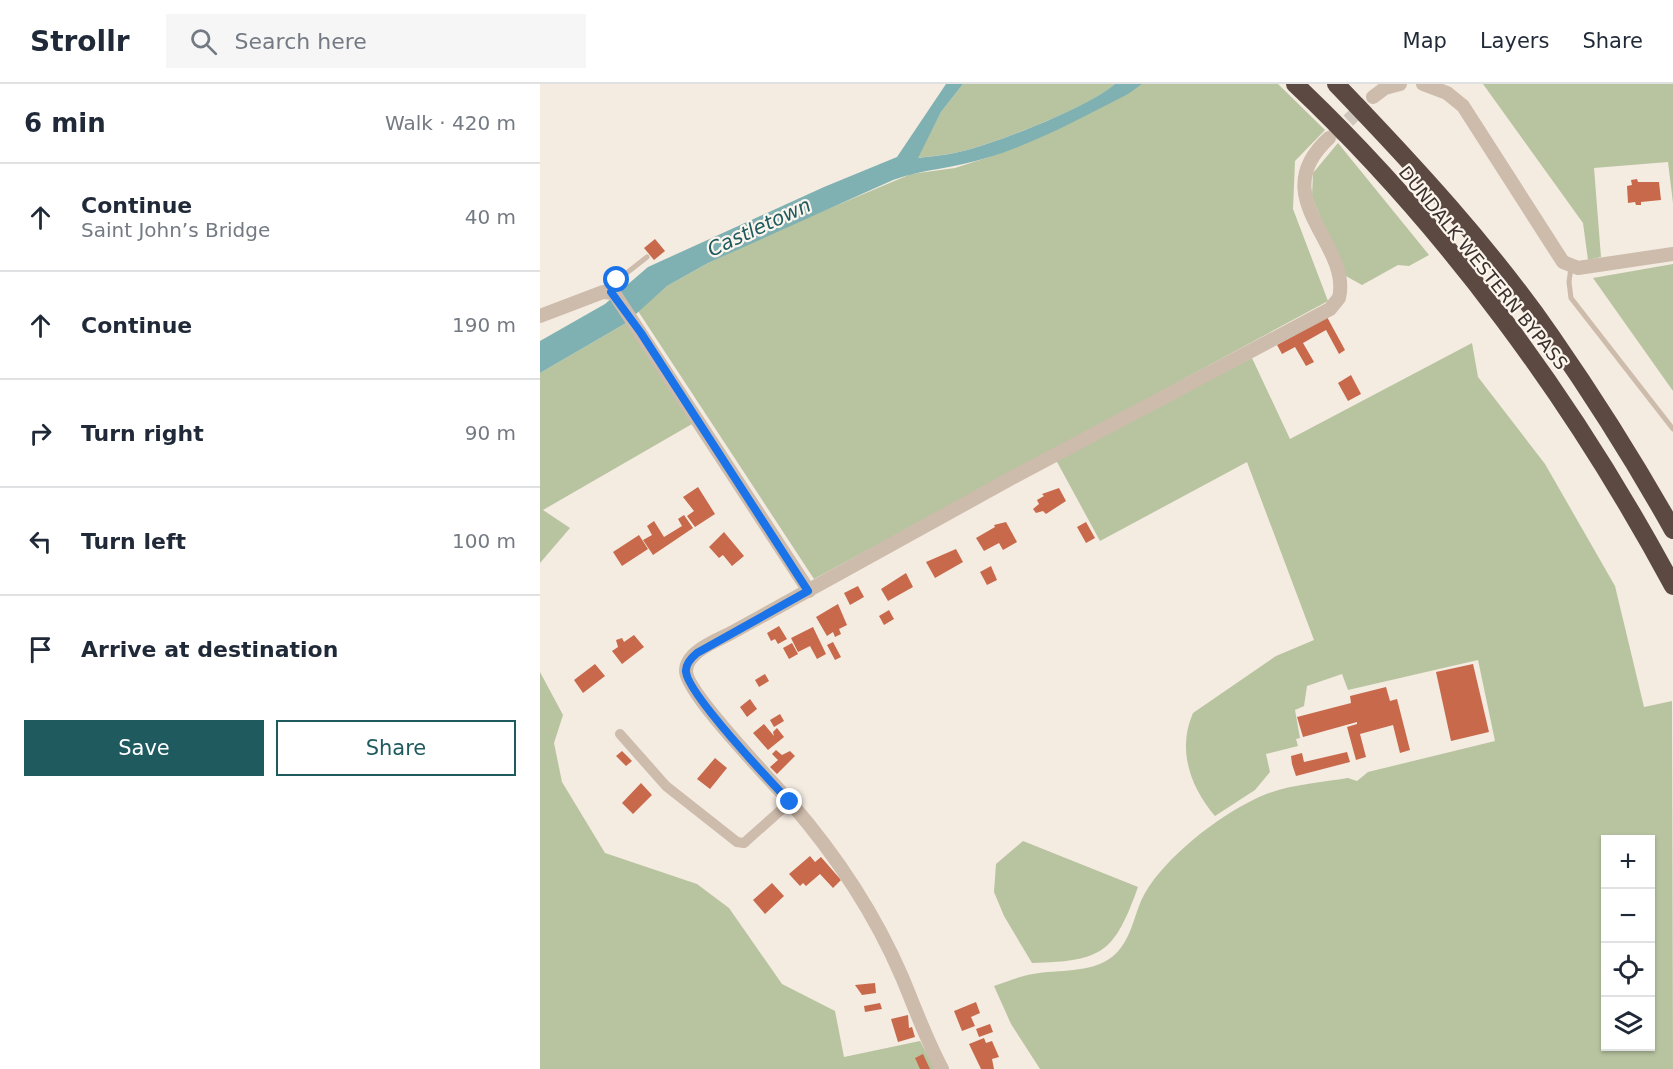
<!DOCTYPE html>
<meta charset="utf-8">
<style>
:root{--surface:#fff;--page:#f6f6f7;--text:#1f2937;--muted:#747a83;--line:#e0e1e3;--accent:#1f5a5e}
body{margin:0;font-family:"DejaVu Sans",sans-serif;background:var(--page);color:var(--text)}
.controls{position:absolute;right:18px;bottom:18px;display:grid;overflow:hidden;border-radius:0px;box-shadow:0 2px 4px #0004}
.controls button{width:54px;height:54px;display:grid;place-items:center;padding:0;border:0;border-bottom:2px solid var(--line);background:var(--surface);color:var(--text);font:30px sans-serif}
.stop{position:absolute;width:18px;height:18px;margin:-14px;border:4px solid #1a73e8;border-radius:50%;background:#fff}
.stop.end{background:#1a73e8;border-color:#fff;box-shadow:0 2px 6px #0008}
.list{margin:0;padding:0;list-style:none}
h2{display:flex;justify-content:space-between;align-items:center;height:78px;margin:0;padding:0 24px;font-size:26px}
h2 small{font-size:20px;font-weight:400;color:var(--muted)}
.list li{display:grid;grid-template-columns:39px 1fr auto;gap:18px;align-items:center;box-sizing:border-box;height:108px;padding:0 24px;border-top:2px solid var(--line)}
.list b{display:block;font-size:22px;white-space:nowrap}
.list p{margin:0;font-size:20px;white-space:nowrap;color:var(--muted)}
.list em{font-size:20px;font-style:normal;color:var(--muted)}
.actions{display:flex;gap:12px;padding:18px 24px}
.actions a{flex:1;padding:14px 0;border:2px solid var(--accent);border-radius:0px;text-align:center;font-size:21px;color:var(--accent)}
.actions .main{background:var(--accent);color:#fff}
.icon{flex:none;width:33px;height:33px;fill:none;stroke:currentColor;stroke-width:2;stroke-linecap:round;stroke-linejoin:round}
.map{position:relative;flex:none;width:1133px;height:985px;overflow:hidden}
header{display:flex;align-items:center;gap:36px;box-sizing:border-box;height:84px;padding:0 30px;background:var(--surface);border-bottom:2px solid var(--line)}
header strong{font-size:28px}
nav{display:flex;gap:33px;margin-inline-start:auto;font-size:21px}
.search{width:420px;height:54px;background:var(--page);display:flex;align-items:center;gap:15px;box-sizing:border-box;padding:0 21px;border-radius:0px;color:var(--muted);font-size:22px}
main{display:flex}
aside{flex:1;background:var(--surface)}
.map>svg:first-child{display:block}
</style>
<header>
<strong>Strollr</strong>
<div class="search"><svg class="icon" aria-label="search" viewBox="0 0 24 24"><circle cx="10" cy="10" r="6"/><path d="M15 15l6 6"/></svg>Search here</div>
<nav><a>Map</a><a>Layers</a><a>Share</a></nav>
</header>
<main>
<aside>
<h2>6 min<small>Walk · 420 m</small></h2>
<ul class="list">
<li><svg class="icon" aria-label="ahead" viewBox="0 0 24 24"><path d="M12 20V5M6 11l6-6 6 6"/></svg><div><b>Continue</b><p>Saint John’s Bridge</p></div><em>40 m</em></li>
<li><svg class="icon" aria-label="ahead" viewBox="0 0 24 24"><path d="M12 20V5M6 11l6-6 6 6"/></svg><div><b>Continue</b></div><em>190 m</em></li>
<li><svg class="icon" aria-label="right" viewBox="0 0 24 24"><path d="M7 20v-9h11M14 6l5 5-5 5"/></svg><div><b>Turn right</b></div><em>90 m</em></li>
<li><svg class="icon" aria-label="left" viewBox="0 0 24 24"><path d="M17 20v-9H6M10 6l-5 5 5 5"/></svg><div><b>Turn left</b></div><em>100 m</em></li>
<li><svg class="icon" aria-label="arrive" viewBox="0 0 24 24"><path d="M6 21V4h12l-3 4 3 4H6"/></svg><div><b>Arrive at destination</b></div></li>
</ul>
<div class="actions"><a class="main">Save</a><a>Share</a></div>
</aside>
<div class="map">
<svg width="1133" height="985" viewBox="0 0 1133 985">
<rect width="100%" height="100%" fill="#f4ebe1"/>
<g fill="#b8c4a0" fill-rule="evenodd">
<path d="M423,0H575C550,23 458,58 423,67C408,71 392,72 377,74L401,28Z"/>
<polygon points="602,0 738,0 785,46 755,77 753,125 788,217 274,495 98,227 127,202 168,179 245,143 371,90 415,84 449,73 554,27"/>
<polygon points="943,0 1133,0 1133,119 1128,78 1054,84 1061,173 1048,176 1043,139"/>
<polygon points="798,59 889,171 869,182 858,181 822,201 804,191 772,113 773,89"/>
<polygon points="1133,180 1133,307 1053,194"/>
<polygon points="86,239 152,340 3,426 30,444 0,479 0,289"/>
<path d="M932,259L938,293L1005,380L1075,502L1104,623L1132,617L1133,985H500L471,940L454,902C466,898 480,892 493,890C519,885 549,890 572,873C593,856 593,830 605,809C626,773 677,733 715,715C742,701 778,699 808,694L817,697L828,688L955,657L938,576L808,606L802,590L767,602L764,622L755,626L760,654L756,655L758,662L726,670L730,688L715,706L675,732C650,703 637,665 653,629L736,572L774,556L707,378L560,457L516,376L712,274L750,355ZM1066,756H1110V962H1066Z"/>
<polygon points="0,588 23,631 14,659 22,698 65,769 157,800 189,824 242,900 295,927 304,973 380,957 395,985 0,985"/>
<path d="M483,757L598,803C574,869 563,877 492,879L464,832L454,808L456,780Z"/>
</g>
<path fill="#7fb0b2" d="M406,0H423L401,28L378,74C393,72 409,71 423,67C459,58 549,23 575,0H602L588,10C543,33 496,59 446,74C416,84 383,85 353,96L168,179L127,202L86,239L0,289V257L65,220L108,183L284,103L357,73Z"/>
<g fill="#c8694b">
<polygon points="1097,95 1098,98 1119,98 1121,116 1101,118 1101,121 1096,121 1095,118 1088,119 1087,102 1092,101 1091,96"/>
<polygon points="115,155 125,167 114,176 104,164"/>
<polygon points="787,233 805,266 799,270 786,246 763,259 774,278 766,282 755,263 742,270 737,261"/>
<polygon points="811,291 821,310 808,317 798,299"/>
<polygon points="158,403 175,430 155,443 147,432 154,427 143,413"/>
<polygon points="519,404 526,417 506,430 503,427 496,429 493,425 499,420 497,416 504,412 502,410"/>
<polygon points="144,431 153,444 113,471 103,456 112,451 107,442 114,437 124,453 142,442 138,435"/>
<polygon points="466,438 477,458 463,466 459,459 444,467 436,454 455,443 454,441"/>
<polygon points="546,438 555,454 546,459 537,443"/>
<polygon points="184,448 204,472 192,482 183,471 179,474 169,463"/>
<polygon points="99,451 108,465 82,482 73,468"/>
<polygon points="416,465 423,478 395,494 386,478"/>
<polygon points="451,482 457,496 447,501 440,488"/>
<polygon points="366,489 373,503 348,517 341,505"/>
<polygon points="318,502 324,513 310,521 304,509"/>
<polygon points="298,520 307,541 299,545 301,550 295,553 293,548 287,552 276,533"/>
<polygon points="349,526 354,535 344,541 339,532"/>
<polygon points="239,542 247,555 238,560 235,555 231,557 227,549"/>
<polygon points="273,543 286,570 277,575 270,562 258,568 251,554"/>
<polygon points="94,551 104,563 82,580 72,567 78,563 76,556 82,554 84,558"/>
<polygon points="293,558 301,573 295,576 287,561"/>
<polygon points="252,559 258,570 249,575 243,564"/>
<polygon points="55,580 65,592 43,609 34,596"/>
<polygon points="933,580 949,648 911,657 896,588"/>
<polygon points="225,590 229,597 219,603 215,596"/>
<polygon points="846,603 850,617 857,615 870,666 860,669 853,641 820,650 826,673 816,676 807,643 817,640 817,638 763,653 757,633 811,619 810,612"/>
<polygon points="210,615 217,625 207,633 200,623"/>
<polygon points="240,630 244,637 234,643 230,636"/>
<polygon points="224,640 234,652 233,648 237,644 244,653 228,666 213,649"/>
<polygon points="236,666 242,671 250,667 255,672 237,690 230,683 238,676 232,670"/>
<polygon points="82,667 92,677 86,682 76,672"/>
<polygon points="807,668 810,678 756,692 752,680 751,672 762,669 764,678"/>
<polygon points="175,674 187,684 170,705 157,695"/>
<polygon points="101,699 112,711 93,730 82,719"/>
<polygon points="270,772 275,778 281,773 301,796 293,804 280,790 266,802 263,799 260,802 249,790"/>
<polygon points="232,799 244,812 225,830 213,816"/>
<polygon points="335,899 336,909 322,911 315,901"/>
<polygon points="436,918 440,929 431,933 435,942 422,947 414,927"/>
<polygon points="340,919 342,925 325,928 324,922"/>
<polygon points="368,931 369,944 372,943 375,953 358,958 351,935"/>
<polygon points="450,940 453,948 439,953 436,945"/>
<polygon points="444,954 446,959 452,957 459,973 452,975 454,985 441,985 429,960"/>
<polygon points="383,970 390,985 380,985 375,974"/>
</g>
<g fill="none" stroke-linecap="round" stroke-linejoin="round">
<polyline stroke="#cfc6bd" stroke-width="14" stroke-dasharray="14 7" stroke-linecap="butt" points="793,51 827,19"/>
<g stroke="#cdbbac" stroke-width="5">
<polyline points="1031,183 1029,198 1031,214 1133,345"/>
<polyline points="71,208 74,199 107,173"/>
</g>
<polyline stroke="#cdbbac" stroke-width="10" points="80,650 126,702 197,758 204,759 250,718"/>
<g stroke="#cdbbac" stroke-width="14">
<polyline points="883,0 907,9 923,22 1023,178 1038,184 1133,170"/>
<polyline points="833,13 845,4 860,0"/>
<polyline points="0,232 63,208 74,209 269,507"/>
<path d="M402,985C386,955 375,924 362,893C335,830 295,770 250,718C232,697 146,609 146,587C146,567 179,556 193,548L479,390L790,225L799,214C812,159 723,114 789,54"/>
</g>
<g stroke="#5c4a42" stroke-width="18">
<path d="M755,0C907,144 1034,318 1133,502"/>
<path d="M796,0C872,79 949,162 1012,253C1055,315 1096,380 1133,446"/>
</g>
</g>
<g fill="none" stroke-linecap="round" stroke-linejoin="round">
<path stroke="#1a73e8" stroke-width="8" d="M77,196L71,208L101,249L268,507L157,569C151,574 145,580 146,588C148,610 231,698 250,718"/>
</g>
<g text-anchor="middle" stroke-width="4.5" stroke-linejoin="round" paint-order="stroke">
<g font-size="18" fill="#3b302b" stroke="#fbf5ee">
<text transform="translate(943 184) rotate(51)" y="6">DUNDALK WESTERN BYPASS</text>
</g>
<g font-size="20" font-style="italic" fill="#1f5a5e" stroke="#fbf5ee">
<text transform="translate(219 143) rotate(-25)" y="7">Castletown</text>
</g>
</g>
</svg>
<div class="controls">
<button>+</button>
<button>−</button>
<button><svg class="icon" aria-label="locate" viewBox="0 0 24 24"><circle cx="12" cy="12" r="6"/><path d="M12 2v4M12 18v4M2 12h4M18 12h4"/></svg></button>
<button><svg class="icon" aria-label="layers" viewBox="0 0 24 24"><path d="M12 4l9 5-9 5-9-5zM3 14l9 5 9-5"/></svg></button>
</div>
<div class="stop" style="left:77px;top:196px"></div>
<div class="stop end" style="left:250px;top:718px"></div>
</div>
</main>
